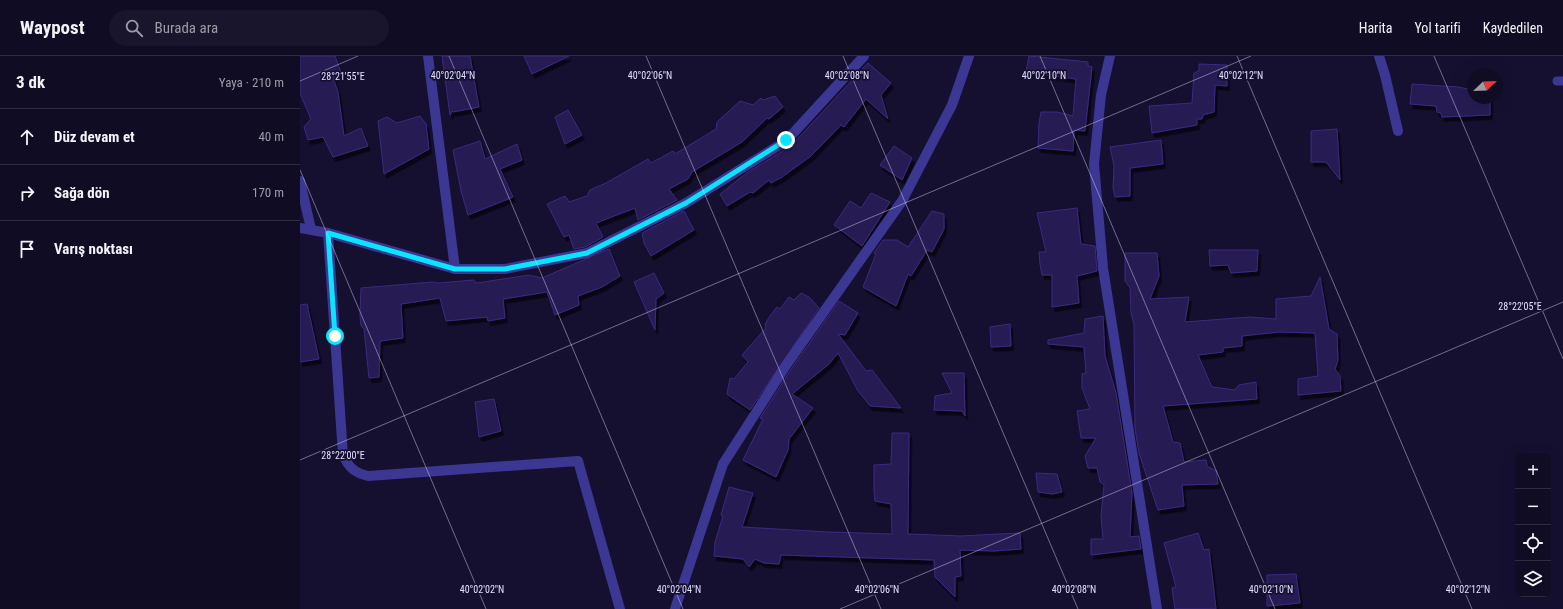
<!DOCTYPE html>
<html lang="tr">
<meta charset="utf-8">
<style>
:root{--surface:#100c24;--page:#19152c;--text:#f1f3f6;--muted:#9c9ba6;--line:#302c41}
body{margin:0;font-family:"Roboto Condensed",sans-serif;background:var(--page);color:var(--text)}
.controls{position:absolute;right:12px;bottom:12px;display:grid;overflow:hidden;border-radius:8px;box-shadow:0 4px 16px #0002}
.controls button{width:36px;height:36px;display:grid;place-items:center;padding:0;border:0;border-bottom:1px solid var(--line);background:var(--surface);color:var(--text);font:20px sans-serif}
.compass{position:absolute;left:1167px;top:12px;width:36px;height:36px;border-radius:50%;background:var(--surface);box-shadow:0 4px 16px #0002;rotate:67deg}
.stop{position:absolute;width:12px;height:12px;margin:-9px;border:3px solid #0ae5ff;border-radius:50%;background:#fff}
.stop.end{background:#0ae5ff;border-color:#fff;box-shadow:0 1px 4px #0008}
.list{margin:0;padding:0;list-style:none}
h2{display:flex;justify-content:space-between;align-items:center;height:52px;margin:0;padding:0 16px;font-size:17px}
h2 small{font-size:13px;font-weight:400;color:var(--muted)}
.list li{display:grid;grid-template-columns:26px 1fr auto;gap:12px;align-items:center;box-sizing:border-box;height:56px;padding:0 16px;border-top:1px solid var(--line)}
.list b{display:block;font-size:15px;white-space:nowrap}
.list em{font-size:13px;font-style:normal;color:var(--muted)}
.icon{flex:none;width:22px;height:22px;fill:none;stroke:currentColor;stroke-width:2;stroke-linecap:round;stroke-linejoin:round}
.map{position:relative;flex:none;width:1263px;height:553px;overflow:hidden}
header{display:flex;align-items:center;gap:24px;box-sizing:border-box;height:56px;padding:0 20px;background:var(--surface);border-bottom:1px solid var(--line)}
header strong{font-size:19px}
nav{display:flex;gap:22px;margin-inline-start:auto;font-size:14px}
.search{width:280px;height:36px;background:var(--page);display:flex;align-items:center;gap:10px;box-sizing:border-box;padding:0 14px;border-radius:22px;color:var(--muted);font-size:15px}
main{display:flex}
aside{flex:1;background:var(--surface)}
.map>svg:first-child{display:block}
</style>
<header>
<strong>Waypost</strong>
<div class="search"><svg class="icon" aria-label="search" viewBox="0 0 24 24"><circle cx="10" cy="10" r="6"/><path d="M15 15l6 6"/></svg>Burada ara</div>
<nav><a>Harita</a><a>Yol tarifi</a><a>Kaydedilen</a></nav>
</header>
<main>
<aside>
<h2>3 dk<small>Yaya · 210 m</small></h2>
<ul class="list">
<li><svg class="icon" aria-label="ahead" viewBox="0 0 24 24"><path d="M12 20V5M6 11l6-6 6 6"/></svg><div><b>Düz devam et</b></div><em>40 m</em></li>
<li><svg class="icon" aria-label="right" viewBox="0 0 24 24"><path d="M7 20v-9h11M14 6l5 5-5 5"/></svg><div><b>Sağa dön</b></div><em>170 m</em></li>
<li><svg class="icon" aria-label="arrive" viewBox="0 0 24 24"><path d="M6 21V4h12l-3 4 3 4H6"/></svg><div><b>Varış noktası</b></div></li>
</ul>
</aside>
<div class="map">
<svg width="1263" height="553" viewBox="0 0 1263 553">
<defs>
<filter id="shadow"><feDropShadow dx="2.5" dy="4.5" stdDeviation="0" flood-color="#0009"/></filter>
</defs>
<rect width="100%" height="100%" fill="#151030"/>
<g fill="#261a52" stroke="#3c2a80" filter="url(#shadow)">
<polygon points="0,0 35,0 42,19 33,22 38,36 44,80 61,72 68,90 33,101 23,81 8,84 4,71 11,63 0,37"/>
<polygon points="142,0 170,0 179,51 153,56 152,55 150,59"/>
<polygon points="224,0 269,0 232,18"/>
<polygon points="729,0 788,6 788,10 792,11 785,75 774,74 773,95 738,92 739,67 741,56 757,56 773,60 776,23 726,16"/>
<polygon points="568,7 591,27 581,39 588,63 566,43 544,71 541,69 511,100 482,121 471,127 469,124 453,137 450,136 427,150 420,138 448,116 491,90"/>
<polygon points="899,8 927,9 927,30 915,29 914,56 903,59 902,63 897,63 897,69 852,77 849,50 892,47 894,17 899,15"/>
<polygon points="1112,28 1158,31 1173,34 1173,42 1190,42 1190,59 1142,61 1141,57 1137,56 1136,50 1110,48"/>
<polygon points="475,40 483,51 469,63 467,62 442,86 392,116 388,123 369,133 377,144 338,164 335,152 296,167 303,181 285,191 274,193 269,179 264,181 247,148 265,140 269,146 287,140 290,134 306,127 348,103 351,107 373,95 375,98 416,73 417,66 440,45 453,49 461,42 463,44"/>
<polygon points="268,54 282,79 265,88 255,61"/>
<polygon points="120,60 126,68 129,93 84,118 78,65 87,61 97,67"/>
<polygon points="1037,73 1040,124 1026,106 1011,106 1011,75"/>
<polygon points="861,84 863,108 830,112 830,140 815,141 813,132 814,110 810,91"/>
<polygon points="180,85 185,103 217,88 222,104 200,113 213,141 168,159 161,135 153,94"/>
<polygon points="594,90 612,102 602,124 580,109"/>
<polygon points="571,137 590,146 562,190 534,169 550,145 561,152"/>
<polygon points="777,152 781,188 795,190 797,215 777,220 779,247 752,251 752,219 742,219 740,208 739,196 746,196 737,157"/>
<polygon points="384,155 394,174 351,200 344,187 342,177"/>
<polygon points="632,155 644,158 644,173 632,196 627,194 611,220 608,218 596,250 563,231 576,198 574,197 583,184 597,184 608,191"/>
<polygon points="309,193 320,220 302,231 278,240 279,249 255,259 247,236 203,243 205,262 188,265 187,261 146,265 140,242 101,248 103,282 80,285 79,321 69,322 64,273 61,270 60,260 61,232 132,226 139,227 173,224 177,227 229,219 242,222"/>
<polygon points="909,194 958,194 957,215 931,217 928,209 910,210"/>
<polygon points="825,197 857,197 859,220 850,243 889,241 885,266 950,261 976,263 976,243 1011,240 1020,221 1029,273 1037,278 1038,304 1035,313 1040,320 1041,335 998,339 998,323 1018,320 1015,277 979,276 942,280 942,290 923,292 923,296 898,299 912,331 935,334 939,329 956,326 957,343 863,350 873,386 880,387 884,406 906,404 907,410 916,415 918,428 882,429 884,450 858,454 839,397 835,372 834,268 831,257 830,232 825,225"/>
<polygon points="354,217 364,237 356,243 355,274 334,226"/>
<polygon points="501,237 509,241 519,252 450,354 427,338 430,322 434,323 448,306 442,299 466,272 465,268 470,260 477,251 480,253 489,241 494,244"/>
<polygon points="539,245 558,257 545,279 538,278 566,315 572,314 601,352 570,350 558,335 538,297 529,308 492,338 513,352 489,383 488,394 476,421 443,404 463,363 460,362 492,312"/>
<polygon points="7,248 19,303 0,306 0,249"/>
<polygon points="803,260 805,300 816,337 832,437 830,481 839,480 841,493 791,499 791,483 803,483 801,460 804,429 800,426 797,412 788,412 785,400 796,382 781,382 777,355 790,353 782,332 782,318 786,317 784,291 748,288 748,284 784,277 785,263"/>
<polygon points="710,268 711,290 691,291 690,271"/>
<polygon points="642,317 664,317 665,360 662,355 634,354 635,340 652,337"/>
<polygon points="194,343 201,375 179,381 175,346"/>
<polygon points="592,377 609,377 608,478 660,480 720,477 721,493 694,495 660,494 661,520 655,521 655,541 635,521 634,504 481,499 479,508 464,507 455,503 449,511 443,503 414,500 415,486 423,460 421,459 429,431 453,437 442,471 528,476 592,478 591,448 575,445 574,435 574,409 591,408"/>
<polygon points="736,417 757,418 762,436 752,438 738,436"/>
<polygon points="898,477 904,494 909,493 916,553 875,553 872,532 876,531 864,487"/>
<polygon points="996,518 1000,547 967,550 967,519"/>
</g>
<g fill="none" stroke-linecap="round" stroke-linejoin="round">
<polyline stroke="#3b3793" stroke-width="9" points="1257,25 1263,25"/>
<g stroke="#3b3793" stroke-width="10">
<polyline points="128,0 155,213"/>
<polyline points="1079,0 1085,19 1098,75"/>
<polyline points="0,125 11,173"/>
<path d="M28,177L43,399C49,412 55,417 68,420L278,405L320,553"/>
<polyline points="375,553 423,408 487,308 602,145 652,49 669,0"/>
</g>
<g stroke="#3b3793" stroke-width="10">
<polyline points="810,0 801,39 794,108 803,212 857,553"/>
<polyline points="0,172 28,177 155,213 205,213 287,197 386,147 486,85 564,0"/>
</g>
</g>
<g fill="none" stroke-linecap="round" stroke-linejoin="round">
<polyline stroke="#0ae5ff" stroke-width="5" points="35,280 28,177 155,213 205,213 287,197 386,147 486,84"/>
</g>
<path fill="none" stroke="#e2deff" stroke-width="1" stroke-opacity="0.45" d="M149,0L383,553M346,0L581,553M543,0L778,553M740,0L975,553M937,0L1172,553M1134,0L1263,303M0,25L58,0M0,114L186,553M0,404L951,0M540,553L1263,246"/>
<g font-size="10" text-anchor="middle" fill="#e2deff" stroke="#151030" stroke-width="3.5" stroke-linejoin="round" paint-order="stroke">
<text x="153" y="23">40°02'04"N</text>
<text x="350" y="23">40°02'06"N</text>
<text x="547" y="23">40°02'08"N</text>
<text x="744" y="23">40°02'10"N</text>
<text x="941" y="23">40°02'12"N</text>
<text x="43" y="24">28°21'55"E</text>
<text x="1220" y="254">28°22'05"E</text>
<text x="43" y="403">28°22'00"E</text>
<text x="182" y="537">40°02'02"N</text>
<text x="379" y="537">40°02'04"N</text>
<text x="577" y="537">40°02'06"N</text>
<text x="774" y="537">40°02'08"N</text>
<text x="971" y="537">40°02'10"N</text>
<text x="1168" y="537">40°02'12"N</text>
</g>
</svg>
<div class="controls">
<button>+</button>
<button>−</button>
<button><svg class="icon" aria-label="locate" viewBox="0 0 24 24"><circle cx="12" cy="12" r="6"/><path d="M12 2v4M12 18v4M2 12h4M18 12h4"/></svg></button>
<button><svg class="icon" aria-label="layers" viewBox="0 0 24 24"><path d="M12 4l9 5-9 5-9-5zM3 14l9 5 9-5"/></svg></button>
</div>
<svg class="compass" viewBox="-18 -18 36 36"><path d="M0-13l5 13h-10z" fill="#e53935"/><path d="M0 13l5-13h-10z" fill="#9c9ba6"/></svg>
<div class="stop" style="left:35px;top:280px"></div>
<div class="stop end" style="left:486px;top:84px"></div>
</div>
</main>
